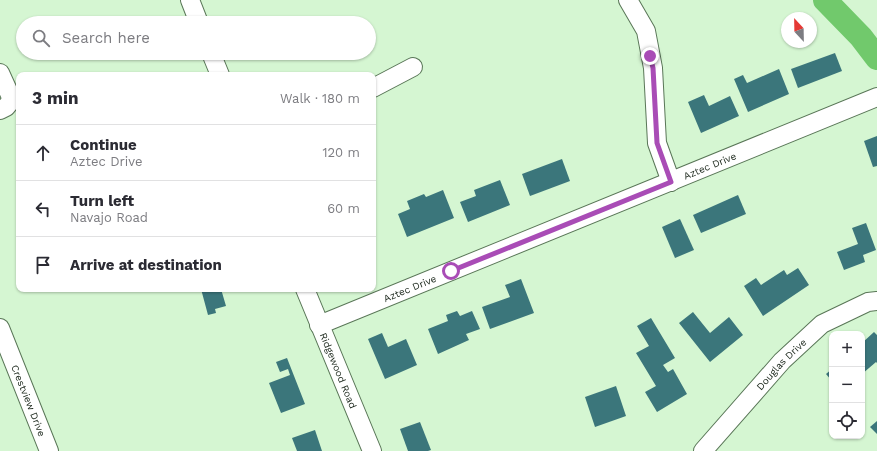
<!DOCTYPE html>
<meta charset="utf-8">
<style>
:root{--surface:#fff;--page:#f2f2f3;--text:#2b2b33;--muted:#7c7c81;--line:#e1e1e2}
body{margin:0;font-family:"Work Sans",sans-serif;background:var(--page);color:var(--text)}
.controls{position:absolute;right:12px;bottom:12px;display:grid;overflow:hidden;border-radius:8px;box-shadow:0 1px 3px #0004}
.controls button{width:36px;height:36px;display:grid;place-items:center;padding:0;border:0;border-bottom:1px solid var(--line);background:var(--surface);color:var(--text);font:20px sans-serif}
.compass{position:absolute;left:781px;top:12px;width:36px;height:36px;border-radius:50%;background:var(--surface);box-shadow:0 1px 3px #0004;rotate:338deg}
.stop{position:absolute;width:12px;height:12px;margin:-9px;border:3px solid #a94cb6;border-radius:50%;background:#fff}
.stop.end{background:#a94cb6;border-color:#fff;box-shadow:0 1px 4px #0008}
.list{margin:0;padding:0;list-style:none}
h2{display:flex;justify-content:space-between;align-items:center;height:52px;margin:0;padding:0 16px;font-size:17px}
h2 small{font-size:13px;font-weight:400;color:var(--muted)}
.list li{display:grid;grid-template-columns:26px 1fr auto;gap:12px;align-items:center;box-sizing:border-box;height:56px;padding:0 16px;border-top:1px solid var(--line)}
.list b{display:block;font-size:15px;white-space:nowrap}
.list p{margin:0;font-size:13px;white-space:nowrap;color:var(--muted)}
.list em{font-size:13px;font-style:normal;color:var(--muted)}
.icon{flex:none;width:22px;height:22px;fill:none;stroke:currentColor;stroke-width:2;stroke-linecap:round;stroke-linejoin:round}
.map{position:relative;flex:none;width:877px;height:451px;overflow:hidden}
.search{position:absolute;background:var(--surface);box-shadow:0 1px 3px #0004;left:16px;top:16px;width:360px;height:44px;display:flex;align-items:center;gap:10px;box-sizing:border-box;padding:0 14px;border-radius:22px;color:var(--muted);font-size:15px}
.panel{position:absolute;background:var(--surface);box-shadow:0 1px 3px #0004;left:16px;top:72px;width:360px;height:220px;border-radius:8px}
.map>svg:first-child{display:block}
</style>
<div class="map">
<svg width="877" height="451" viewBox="0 0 877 451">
<rect width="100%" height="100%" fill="#d5f6d2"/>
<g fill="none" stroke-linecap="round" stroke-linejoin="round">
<polyline stroke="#71c96c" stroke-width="24" points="825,0 861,37 877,58"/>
</g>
<g fill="#3b767b">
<polygon points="835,53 842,71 798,88 791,69"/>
<polygon points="779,69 789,94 748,112 734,79 743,75 747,83"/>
<polygon points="704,95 709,106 730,96 739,116 701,133 688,102"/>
<polygon points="877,136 877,166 873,167 864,141"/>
<polygon points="562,159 570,181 530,196 522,174"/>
<polygon points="500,180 510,205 468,222 460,202 476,196 474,190"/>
<polygon points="443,190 454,218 407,237 398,214 410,209 407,201 424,194 426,197"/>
<polygon points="738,195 746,214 701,233 693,215"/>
<polygon points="680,219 694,250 675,258 662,227"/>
<polygon points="866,223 876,250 863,255 865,262 844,270 837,252 858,244 852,228"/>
<polygon points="798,268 809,285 763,316 744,286 756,278 761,285 784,270 787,275"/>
<polygon points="521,279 534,313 490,329 482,307 510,297 505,285"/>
<polygon points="201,289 221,289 226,306 215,309 216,313 208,315"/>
<polygon points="457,311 460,316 472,311 480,329 466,334 469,340 438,354 428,329 448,321 446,315"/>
<polygon points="693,312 710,333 729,317 743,335 710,362 679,323"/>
<polygon points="651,318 675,358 663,365 668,372 673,369 687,394 657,412 645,392 656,386 636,353 649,346 637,326"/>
<polygon points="874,332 877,335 877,363 876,362 862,374 862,343"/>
<polygon points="382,333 388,347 406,339 417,365 385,379 368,339"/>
<polygon points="287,358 305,404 281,413 269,383 290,375 288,369 280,372 276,362"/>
<polygon points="832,369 832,381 826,374"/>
<polygon points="616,386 626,416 595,427 585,397"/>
<polygon points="877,421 877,434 870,427"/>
<polygon points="420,422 431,450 428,451 408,451 400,429"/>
<polygon points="315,430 322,451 297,451 292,438"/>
</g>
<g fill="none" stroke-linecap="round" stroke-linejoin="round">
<g stroke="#597657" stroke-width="20">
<g id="minor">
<polyline points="190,0 199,23"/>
<polyline points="628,0 646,31 653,68 657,143 671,182"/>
<polyline points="211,53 220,75"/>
<polyline points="0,73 10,95 11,101 6,107 0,110"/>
<polyline points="373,88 413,67"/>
<path id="s1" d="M305,289L372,451"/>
<path id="s2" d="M319,325L877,97"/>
<path id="s3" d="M0,328L49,451"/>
<path id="s4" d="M703,451L782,361L822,324L868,302L877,301"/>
</g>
</g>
<use href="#minor" stroke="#fff" stroke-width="18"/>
</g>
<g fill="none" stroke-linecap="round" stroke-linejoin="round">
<polyline stroke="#a94cb6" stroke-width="5" points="451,271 671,182 657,143 653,68 650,56"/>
</g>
<g text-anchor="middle" stroke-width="3.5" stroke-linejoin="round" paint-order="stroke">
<g font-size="10" fill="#182418" stroke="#d5f6d2">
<text dy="4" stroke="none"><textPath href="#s2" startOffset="422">Aztec Drive</textPath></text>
<text dy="4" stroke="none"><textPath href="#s2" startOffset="98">Aztec Drive</textPath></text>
<text dy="4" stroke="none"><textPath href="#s4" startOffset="117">Douglas Drive</textPath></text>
<text dy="4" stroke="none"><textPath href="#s1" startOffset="88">Ridgewood Road</textPath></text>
<text dy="4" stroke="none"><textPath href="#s3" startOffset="78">Crestview Drive</textPath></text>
</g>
</g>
</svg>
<div class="controls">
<button>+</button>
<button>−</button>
<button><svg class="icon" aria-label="locate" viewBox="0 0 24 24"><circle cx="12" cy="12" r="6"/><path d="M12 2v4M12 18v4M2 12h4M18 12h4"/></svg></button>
</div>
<svg class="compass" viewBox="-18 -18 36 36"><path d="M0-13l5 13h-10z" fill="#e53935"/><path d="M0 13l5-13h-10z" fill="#7c7c81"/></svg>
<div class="stop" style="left:451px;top:271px"></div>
<div class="stop end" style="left:650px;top:56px"></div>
<div class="search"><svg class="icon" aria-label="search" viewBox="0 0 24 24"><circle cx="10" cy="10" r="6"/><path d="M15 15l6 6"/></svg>Search here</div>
<section class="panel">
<h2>3 min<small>Walk · 180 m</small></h2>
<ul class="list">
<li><svg class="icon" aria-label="ahead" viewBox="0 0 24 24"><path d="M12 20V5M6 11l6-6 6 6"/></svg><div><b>Continue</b><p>Aztec Drive</p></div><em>120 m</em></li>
<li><svg class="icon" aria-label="left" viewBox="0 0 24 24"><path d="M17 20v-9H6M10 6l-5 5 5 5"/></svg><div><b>Turn left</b><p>Navajo Road</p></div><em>60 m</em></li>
<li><svg class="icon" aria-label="arrive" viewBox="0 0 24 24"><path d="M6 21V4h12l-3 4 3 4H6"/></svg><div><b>Arrive at destination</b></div></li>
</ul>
</section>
</div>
